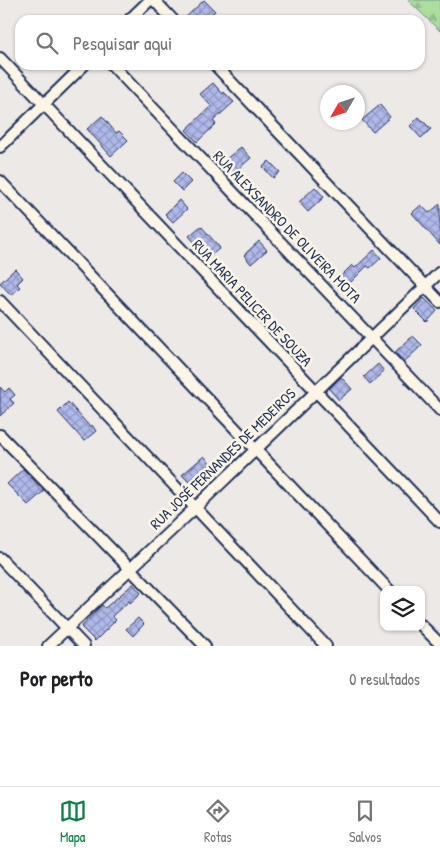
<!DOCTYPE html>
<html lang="pt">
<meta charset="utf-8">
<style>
:root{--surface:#fff;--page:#f2f2f2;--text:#202124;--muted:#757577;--line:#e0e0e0;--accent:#0b8043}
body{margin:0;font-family:"Patrick Hand",sans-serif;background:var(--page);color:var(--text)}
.controls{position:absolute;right:15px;bottom:15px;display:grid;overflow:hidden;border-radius:10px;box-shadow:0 1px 4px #0004}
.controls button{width:45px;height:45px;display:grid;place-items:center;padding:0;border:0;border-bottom:1px solid var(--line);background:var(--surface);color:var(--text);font:25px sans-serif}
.compass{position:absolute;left:320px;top:85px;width:45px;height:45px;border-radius:50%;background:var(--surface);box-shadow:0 1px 4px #0004;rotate:231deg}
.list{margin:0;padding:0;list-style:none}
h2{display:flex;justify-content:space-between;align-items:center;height:65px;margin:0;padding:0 20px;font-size:21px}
h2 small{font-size:16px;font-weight:400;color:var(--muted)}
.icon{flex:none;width:28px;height:28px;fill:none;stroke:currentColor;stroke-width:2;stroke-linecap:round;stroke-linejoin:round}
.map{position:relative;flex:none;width:440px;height:646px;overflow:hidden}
.search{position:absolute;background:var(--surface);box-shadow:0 1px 4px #0004;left:15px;right:15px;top:15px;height:55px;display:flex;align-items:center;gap:12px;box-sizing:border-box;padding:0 18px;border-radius:15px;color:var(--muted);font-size:19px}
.sheet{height:140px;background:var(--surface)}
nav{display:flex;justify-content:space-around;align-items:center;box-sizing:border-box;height:70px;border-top:1px solid var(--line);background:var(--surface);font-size:14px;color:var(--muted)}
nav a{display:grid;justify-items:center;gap:2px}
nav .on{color:var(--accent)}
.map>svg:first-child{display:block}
</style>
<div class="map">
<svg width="440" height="646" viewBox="0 0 440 646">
<defs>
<pattern id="forest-firs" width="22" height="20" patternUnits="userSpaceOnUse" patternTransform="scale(1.25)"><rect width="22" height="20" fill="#adde9e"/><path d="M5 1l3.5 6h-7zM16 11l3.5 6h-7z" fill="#94bf8a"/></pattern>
<pattern id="building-cross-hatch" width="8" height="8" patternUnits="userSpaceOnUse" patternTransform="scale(1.25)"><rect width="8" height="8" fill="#b1b9ea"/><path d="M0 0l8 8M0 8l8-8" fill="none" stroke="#8f97c1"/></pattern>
</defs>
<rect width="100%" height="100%" fill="#ede9e6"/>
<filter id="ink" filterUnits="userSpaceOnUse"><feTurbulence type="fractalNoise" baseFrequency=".02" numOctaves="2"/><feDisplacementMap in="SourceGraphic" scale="10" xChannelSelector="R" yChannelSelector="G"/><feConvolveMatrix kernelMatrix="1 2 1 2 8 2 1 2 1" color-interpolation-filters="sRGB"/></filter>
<g filter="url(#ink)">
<polygon fill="url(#forest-firs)" stroke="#64867e" points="408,0 440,0 440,31"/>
<g fill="url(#building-cross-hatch)" stroke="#1b2f5e">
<polygon points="204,0 215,11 205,20 183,20"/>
<polygon points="213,83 223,94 224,92 234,102 213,121 216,124 197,142 186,130 211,106 200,94"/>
<polygon points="380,105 390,117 373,132 362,120"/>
<polygon points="102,116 116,133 119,131 128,140 111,156 87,129"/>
<polygon points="419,117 431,129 421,138 410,126"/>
<polygon points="241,147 251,158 231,175 221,163"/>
<polygon points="269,161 280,172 273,178 263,167"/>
<polygon points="182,173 191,182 182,191 173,182"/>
<polygon points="315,187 324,197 308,212 299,202"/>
<polygon points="179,200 187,209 173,222 165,214"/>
<polygon points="440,204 440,245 412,213 421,205 429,213"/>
<polygon points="201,226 220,248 208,258 189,236"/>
<polygon points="259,241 267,250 251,264 244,255"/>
<polygon points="374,250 381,258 370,268 367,266 347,286 339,278 352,265 355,268"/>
<polygon points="15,269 23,278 17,284 20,287 11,295 0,283"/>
<polygon points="424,298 437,311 427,322 414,309"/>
<polygon points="413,336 422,345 404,362 395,352"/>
<polygon points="378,364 384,371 370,384 364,377"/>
<polygon points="341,377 352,389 339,400 329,389"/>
<polygon points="0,387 5,392 9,388 15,395 10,399 14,403 0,416"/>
<polygon points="68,402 90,427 92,425 96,431 84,441 58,412"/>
<polygon points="204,456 211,464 189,482 182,475"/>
<polygon points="23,469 44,491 28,505 7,484"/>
<polygon points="133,584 141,593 130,603 129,601 112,616 116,620 95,641 81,627 102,605 105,608"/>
<polygon points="138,618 144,624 133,636 126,629"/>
</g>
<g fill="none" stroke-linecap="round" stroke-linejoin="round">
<g stroke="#1b2f5e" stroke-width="14">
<g id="minor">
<polyline points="154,0 173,20"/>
<polyline points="129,20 150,0"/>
<polyline points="0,58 440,522"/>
<polyline points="112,65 440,410"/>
<polyline points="215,65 440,302"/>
<polyline points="0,147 84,65"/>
<polyline points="0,181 389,590"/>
<polyline points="0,301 326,646"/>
<polyline points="0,435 205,646"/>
<polyline points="0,558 84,646"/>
<polyline points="421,625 440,644"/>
<polyline points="48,646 195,508 440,272"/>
</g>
</g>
<use href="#minor" stroke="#fcf5e5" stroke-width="10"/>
</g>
</g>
<g text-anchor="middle" stroke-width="5" stroke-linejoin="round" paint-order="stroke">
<g font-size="15" fill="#1b2f5e" stroke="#fcf5e5">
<text transform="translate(287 227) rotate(46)" y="5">RUA ALEXSANDRO DE OLIVEIRA MOTA</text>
<text transform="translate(252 303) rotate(47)" y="5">RUA MARIA PELICER DE SOUZA</text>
<text transform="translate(223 459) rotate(-44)" y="5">RUA JOSÉ FERNANDES DE MEDEIROS</text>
</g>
</g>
</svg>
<div class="controls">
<button><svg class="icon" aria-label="layers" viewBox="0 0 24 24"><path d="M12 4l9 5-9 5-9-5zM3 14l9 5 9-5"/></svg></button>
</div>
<svg class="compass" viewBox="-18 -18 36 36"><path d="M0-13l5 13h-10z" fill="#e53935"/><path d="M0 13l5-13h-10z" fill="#757577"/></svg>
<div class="search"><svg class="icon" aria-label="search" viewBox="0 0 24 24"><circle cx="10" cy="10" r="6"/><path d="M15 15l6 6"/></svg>Pesquisar aqui</div>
</div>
<section class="sheet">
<h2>Por perto<small>0 resultados</small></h2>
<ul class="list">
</ul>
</section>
<nav>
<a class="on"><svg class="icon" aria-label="map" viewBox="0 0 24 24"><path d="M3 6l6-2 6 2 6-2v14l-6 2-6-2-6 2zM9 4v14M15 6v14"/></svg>Mapa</a>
<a><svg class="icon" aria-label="directions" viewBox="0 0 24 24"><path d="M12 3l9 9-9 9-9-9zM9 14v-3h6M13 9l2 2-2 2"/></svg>Rotas</a>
<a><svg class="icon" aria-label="saved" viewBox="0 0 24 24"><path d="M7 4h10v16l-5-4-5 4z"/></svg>Salvos</a>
</nav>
